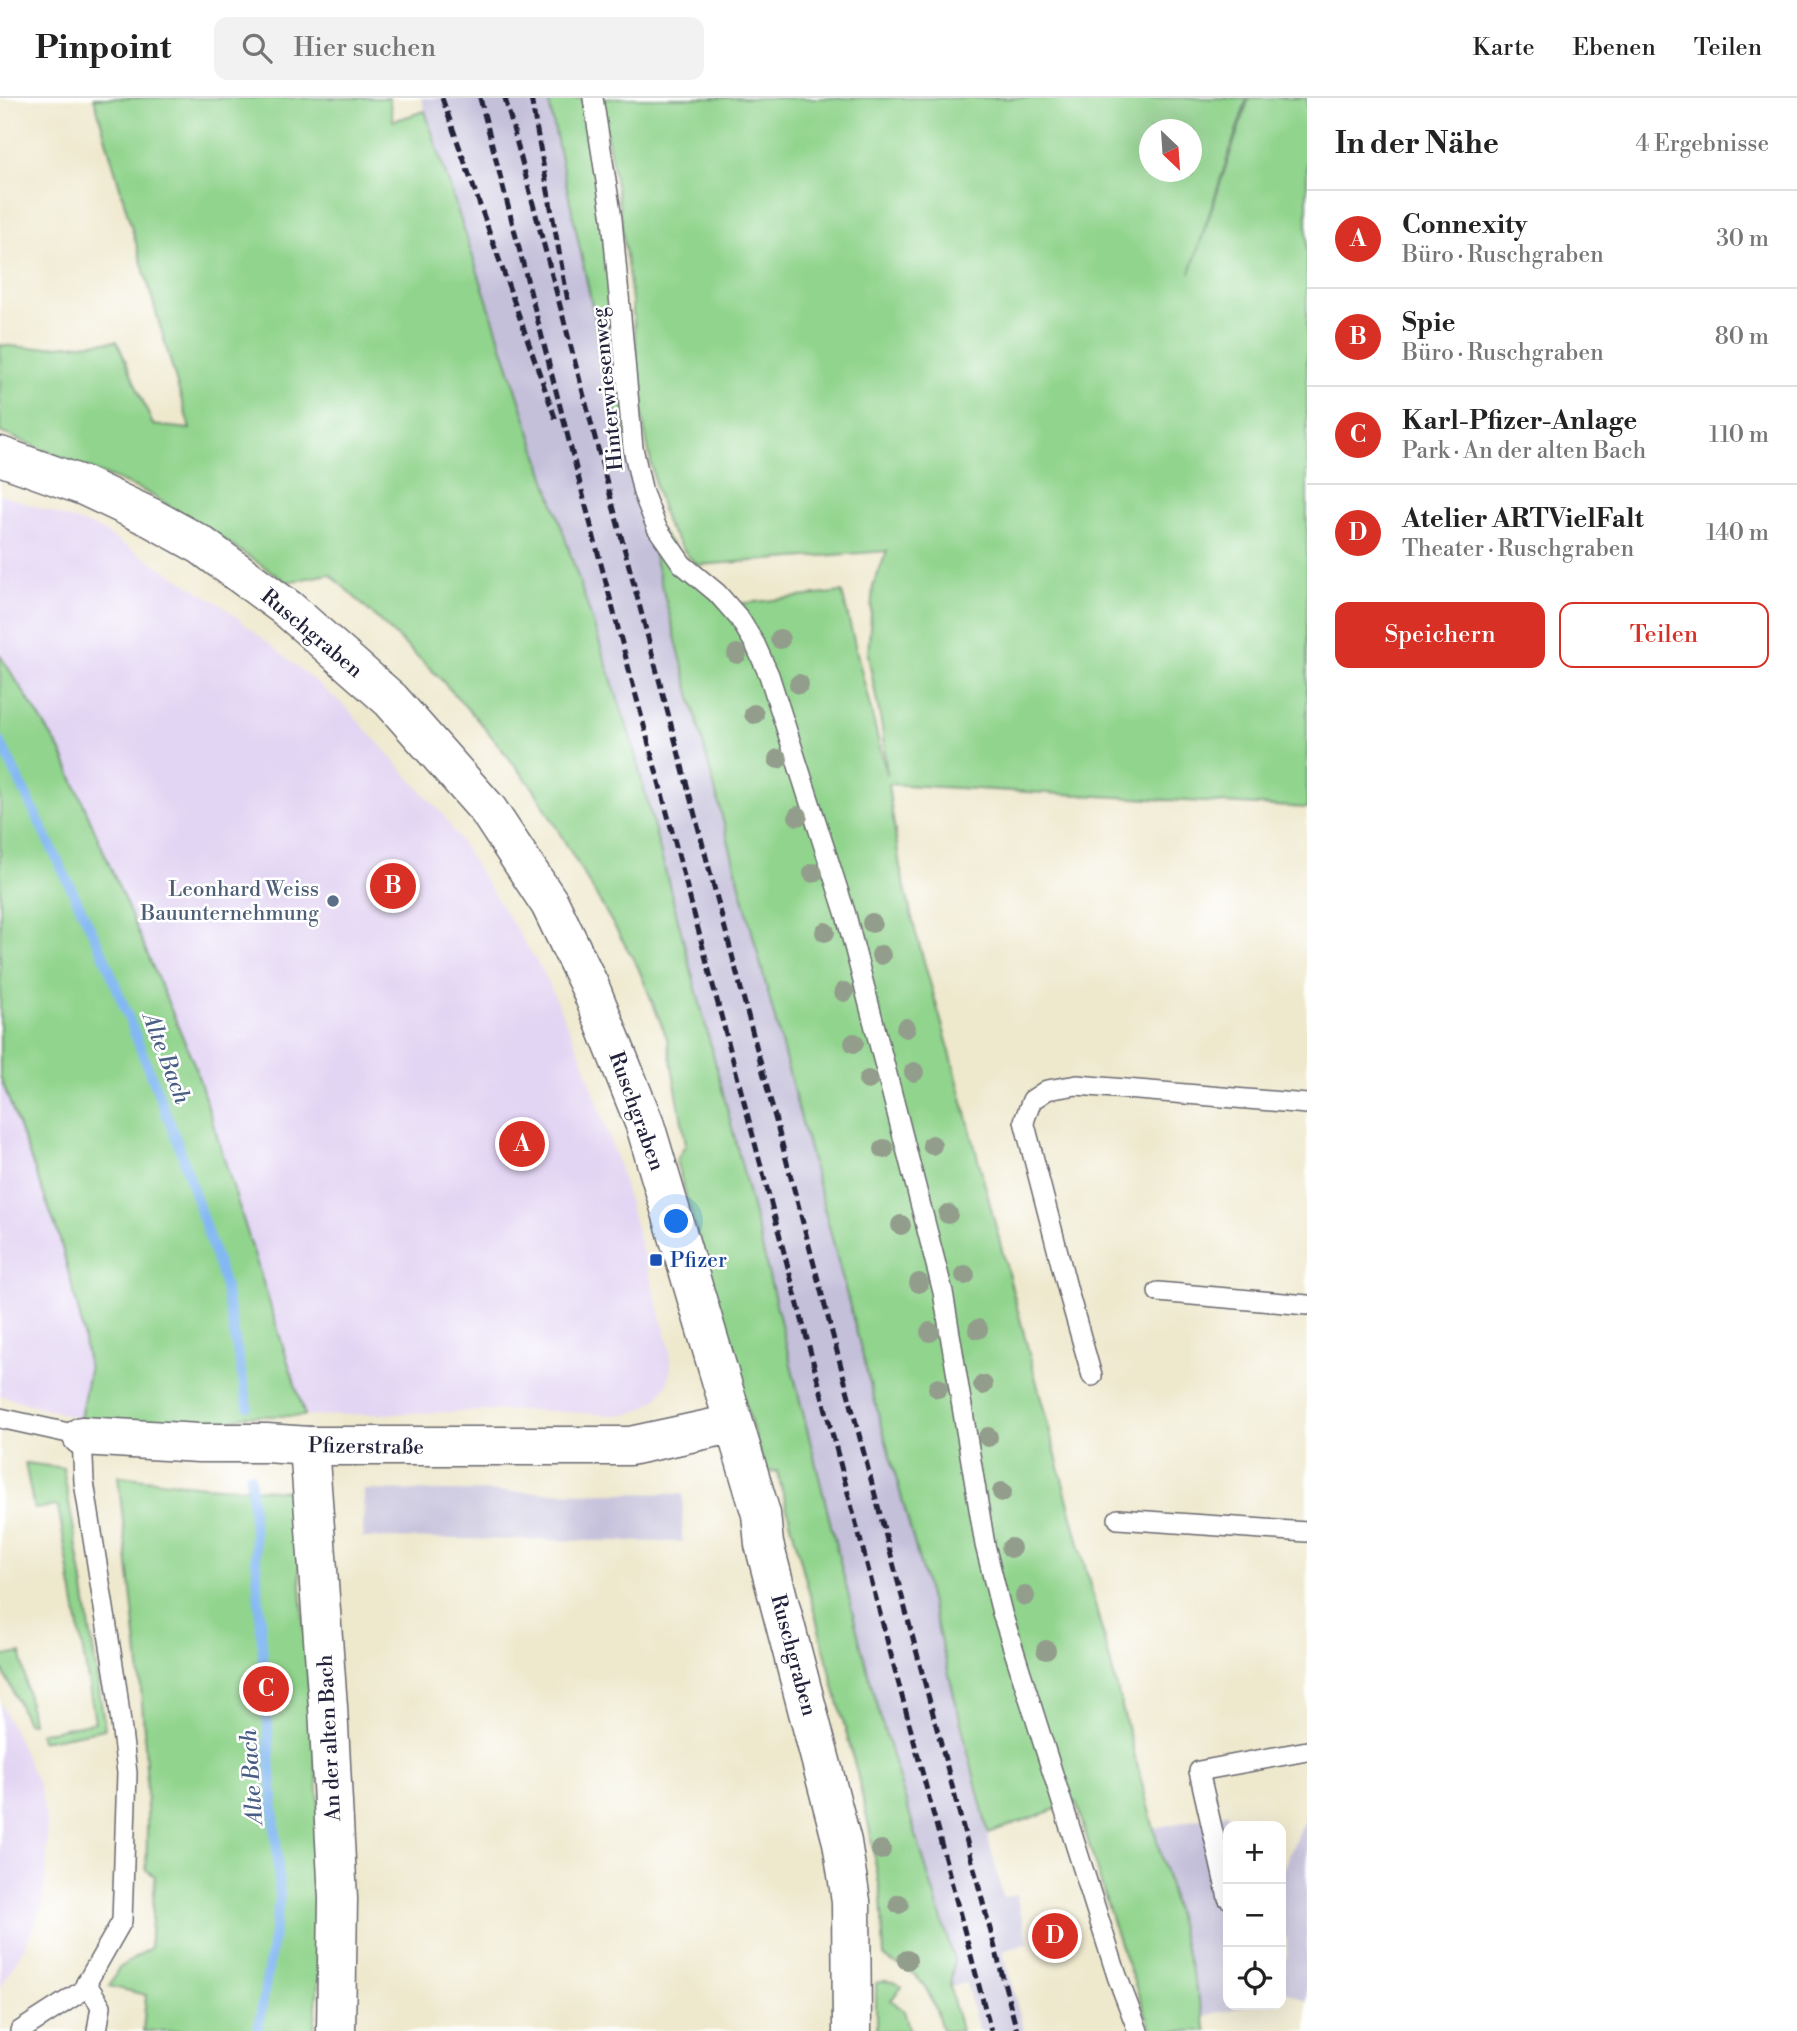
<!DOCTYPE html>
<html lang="de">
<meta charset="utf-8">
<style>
:root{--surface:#fff;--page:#f2f2f2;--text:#222;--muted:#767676;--line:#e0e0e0;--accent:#d93025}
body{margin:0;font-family:"Libre Bodoni",serif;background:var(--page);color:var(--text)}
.controls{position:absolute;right:21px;bottom:21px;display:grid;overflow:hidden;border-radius:14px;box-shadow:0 7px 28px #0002}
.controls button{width:63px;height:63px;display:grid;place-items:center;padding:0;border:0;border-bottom:2px solid var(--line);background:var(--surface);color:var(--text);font:35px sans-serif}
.compass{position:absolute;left:1139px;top:21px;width:63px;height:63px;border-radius:50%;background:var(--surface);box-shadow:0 7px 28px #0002;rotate:155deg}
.you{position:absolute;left:677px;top:1124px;width:24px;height:24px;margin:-18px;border:5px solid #fff;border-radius:50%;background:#1a73e8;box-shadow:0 0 0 10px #1a73e833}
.badge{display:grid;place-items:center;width:46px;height:46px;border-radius:50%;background:var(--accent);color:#fff;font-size:23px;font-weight:700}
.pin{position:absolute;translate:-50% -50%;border:4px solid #fff;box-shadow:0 2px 7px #0006}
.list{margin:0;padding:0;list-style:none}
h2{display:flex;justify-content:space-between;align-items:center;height:91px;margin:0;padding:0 28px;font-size:30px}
h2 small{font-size:23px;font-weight:400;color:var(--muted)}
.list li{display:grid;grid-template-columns:46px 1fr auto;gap:21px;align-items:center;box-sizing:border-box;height:98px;padding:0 28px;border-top:2px solid var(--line)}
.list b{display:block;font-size:26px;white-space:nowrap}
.list p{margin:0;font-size:23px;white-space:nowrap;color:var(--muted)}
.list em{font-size:23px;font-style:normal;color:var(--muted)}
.actions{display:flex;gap:14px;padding:21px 28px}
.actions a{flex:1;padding:16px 0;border:2px solid var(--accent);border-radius:14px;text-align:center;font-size:24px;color:var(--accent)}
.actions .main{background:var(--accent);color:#fff}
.icon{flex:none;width:38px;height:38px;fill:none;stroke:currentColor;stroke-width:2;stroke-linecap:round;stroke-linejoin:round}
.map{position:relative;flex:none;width:1307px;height:1933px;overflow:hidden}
header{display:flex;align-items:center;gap:42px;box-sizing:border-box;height:98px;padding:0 35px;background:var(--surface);border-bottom:2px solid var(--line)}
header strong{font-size:33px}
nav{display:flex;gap:38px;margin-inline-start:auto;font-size:24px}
.search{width:490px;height:63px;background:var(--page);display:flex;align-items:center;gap:18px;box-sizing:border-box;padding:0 24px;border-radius:14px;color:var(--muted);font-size:26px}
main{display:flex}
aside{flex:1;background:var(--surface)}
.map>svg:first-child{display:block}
</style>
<header>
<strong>Pinpoint</strong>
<div class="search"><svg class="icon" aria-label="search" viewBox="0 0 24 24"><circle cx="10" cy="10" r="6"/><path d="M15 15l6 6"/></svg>Hier suchen</div>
<nav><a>Karte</a><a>Ebenen</a><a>Teilen</a></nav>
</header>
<main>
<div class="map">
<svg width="1307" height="1933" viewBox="0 0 1307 1933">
<rect width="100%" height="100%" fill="#fff"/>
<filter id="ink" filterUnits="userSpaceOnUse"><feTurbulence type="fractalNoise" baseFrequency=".0143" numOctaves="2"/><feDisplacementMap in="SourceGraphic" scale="14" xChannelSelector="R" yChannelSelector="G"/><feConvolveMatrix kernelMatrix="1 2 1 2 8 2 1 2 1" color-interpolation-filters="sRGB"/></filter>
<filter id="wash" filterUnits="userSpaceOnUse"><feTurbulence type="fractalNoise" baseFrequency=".00686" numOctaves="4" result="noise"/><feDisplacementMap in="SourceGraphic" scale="28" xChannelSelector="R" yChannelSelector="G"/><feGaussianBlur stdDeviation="1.57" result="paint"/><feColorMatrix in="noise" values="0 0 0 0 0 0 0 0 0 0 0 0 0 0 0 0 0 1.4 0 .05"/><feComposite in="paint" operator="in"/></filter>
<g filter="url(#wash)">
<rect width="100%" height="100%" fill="#eee8cc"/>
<g fill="#e2d4f3">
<polygon points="0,396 99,431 223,508 346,609 444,718 544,875 584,964 618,1066 670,1251 671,1268 668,1285 658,1300 645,1310 629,1316 612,1317 533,1312 305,1318 242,1119 61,653 0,557"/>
<polygon points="0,978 59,1138 80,1219 89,1272 80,1321 0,1297"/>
<polygon points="0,1604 40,1690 47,1725 47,1767 42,1807 25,1848 0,1890"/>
</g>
<g fill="#c5c0da">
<polygon points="421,0 548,0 608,283 695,620 741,795 753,800 875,1272 869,1282 936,1524 948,1535 955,1607 1003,1799 1016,1797 1029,1845 1003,1853 1024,1933 979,1933 966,1885 949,1889 928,1878 631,641"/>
<polygon points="364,1392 683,1396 682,1444 363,1440"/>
<polygon points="1227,1715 1230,1728 1228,1728 1228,1907 1251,1907 1203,1918 1154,1730"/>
<polygon points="1307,1717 1307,1901 1306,1903 1281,1891 1281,1871 1287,1857 1287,1840 1281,1837 1281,1775"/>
</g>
<g fill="#91d48d" stroke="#5a7b64" stroke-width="2" fill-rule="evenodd">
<path d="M94,0H389L393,23L425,13L631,641L734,1037L861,1548L882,1625L954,1862L950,1889L961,1933H942C937,1911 928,1885 908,1872C899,1866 891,1866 884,1858L881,1798L870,1734L857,1675L777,1373L765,1374L676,1063L686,1046L667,940L638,869L534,691L484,629L437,577L330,476L287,484L195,423L144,393L0,334V247L32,250L117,243L153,327L190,331Z"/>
<polygon points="548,0 582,0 606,134 629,364 608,283"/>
<path d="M600,0H1247L1190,175L1249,0H1307V710L888,686L900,769L915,832L950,954L1207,1933H1152L1116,1835L1076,1704L988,1735L936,1524L869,1282L641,408L721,508L842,494L887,678L882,630L868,557L873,488L887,453L698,467L688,458L666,426L656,391L642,318L632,202L617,93ZM1150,32H1192V74H1150Z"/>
<polygon points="0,557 61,653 195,968 305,1318 244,1318 218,1327 80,1321 89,1272 80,1219 59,1138 0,978"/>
<polygon points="25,1365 63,1370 82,1478 105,1631 41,1643 40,1635 95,1624 58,1408 34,1411"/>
<path d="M118,1378L204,1388L293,1393L326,1790L314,1933H143L146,1897L109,1888L118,1871L150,1850L155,1778L146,1772C152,1640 132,1508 118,1378Z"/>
<polygon points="21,1555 32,1625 27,1625 0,1565 0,1559"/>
<polygon points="885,1883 893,1884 902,1889 891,1902 904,1913 910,1933 876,1933 876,1885"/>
</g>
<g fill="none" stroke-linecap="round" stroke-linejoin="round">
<g stroke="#83b8f2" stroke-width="10">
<polyline points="0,643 105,860 180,1051 224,1185 248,1308"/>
<polyline points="250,1378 280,1798 258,1933"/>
</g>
</g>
</g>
<g filter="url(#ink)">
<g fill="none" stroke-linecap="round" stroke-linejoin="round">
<g stroke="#69676e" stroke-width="22">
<g id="lane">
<polyline points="593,0 612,121 633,350 643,395 657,430 682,466 717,495 739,520 755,546 769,577 846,817 943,1194 985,1447 1002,1515 1117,1878 1138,1933"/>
<polyline points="1158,1194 1307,1207"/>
<polyline points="1092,1278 1068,1193 1024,1023 1032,1002 1047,992 1077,987 1307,1006"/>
<polyline points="0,1320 82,1338 84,1384 117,1592 127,1675 122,1823 82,1893 20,1933"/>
<polyline points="1118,1421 1307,1434"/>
<polyline points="1228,1800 1199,1673 1307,1653"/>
<polyline points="86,1885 101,1908 97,1933"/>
</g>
</g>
<g stroke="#69676e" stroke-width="41">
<g id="street">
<polyline points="0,358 84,388 150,419 201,447 288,511 391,602 488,712 550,806 590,889 645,1027 761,1416 764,1446 842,1744 851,1803 852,1933"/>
<polyline points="82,1338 199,1345 266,1345 309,1348 630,1348 732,1326"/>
<polyline points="309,1348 328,1609 338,1801 336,1933"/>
</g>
</g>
<use href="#lane" stroke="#fff" stroke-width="19"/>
<use href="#street" stroke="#fff" stroke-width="38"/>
<g stroke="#22223b" stroke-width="5" stroke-dasharray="10 5" stroke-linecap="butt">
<polyline points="442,0 557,325"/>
<polyline points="480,0 597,451 991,1933"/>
<polyline points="505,0 1017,1933"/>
<polyline points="531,0 568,203"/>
</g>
</g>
<g fill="#939d8c">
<circle cx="780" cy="541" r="10"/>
<circle cx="737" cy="556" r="10"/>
<circle cx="799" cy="586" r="10"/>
<circle cx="754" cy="616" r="10"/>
<circle cx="778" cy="661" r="10"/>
<circle cx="798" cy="718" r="10"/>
<circle cx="813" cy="775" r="10"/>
<circle cx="872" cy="825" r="10"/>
<circle cx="825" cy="834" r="10"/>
<circle cx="881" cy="857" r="10"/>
<circle cx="844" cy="894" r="10"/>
<circle cx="906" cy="930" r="10"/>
<circle cx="854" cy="945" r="10"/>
<circle cx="914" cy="974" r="10"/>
<circle cx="868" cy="982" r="10"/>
<circle cx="932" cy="1047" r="10"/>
<circle cx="884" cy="1051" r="10"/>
<circle cx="948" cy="1116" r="10"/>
<circle cx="901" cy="1127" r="10"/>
<circle cx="965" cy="1177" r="10"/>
<circle cx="919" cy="1185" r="10"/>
<circle cx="978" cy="1231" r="10"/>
<circle cx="930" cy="1234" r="10"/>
<circle cx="983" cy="1287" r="10"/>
<circle cx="938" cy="1290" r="10"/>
<circle cx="988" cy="1339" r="10"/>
<circle cx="1002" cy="1394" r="10"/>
<circle cx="1011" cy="1450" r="10"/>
<circle cx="1025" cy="1498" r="10"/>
<circle cx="1046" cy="1552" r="10"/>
<circle cx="881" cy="1752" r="10"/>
<circle cx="899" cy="1806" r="10"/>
<circle cx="907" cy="1862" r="10"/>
</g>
</g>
<circle fill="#5c6f8a" stroke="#fff" stroke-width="2.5" cx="333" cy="803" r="7"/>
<rect fill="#1a4fb4" stroke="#fff" stroke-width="2.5" x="649" y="1155" width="14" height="14" rx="3.5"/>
<g text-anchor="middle" stroke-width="5" stroke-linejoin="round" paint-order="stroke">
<g font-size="21" fill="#22223b" stroke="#fff">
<text transform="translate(607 291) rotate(-96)" y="7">Hinterwiesenweg</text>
<text transform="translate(312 535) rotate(40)" y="7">Ruschgraben</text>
<text transform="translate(637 1013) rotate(70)" y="7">Ruschgraben</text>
<text transform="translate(366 1348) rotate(1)" y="7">Pfizerstraße</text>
<text transform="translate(794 1557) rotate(75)" y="7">Ruschgraben</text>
<text transform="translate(329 1640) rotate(-93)" y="7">An der alten Bach</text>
</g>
<g font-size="21" fill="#4e5e75" stroke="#fff" text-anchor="end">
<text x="319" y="798">Leonhard Weiss<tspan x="319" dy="24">Bauunternehmung</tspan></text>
</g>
<g font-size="21" fill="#164399" stroke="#fff" text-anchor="start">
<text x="670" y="1169">Pfizer</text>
</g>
<g font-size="23" font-style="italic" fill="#495e84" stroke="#fff">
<text transform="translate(167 960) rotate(69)" y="8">Alte Bach</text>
<text transform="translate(251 1679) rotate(-94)" y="8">Alte Bach</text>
</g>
</g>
</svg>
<div class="controls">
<button>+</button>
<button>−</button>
<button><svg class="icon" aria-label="locate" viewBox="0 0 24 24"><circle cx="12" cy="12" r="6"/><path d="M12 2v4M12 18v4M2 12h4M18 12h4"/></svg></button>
</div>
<svg class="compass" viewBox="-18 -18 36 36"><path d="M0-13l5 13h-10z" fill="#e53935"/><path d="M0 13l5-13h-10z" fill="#767676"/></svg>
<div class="you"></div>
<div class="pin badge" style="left:522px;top:1046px">A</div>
<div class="pin badge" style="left:393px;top:788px">B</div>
<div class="pin badge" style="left:266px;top:1591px">C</div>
<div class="pin badge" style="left:1055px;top:1838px">D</div>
</div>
<aside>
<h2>In der Nähe<small>4 Ergebnisse</small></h2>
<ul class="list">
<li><span class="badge">A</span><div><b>Connexity</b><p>Büro · Ruschgraben</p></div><em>30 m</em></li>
<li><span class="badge">B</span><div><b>Spie</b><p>Büro · Ruschgraben</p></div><em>80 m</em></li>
<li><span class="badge">C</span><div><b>Karl-Pfizer-Anlage</b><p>Park · An der alten Bach</p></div><em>110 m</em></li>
<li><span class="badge">D</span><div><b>Atelier ARTVielFalt</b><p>Theater · Ruschgraben</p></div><em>140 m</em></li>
</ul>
<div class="actions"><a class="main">Speichern</a><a>Teilen</a></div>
</aside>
</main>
